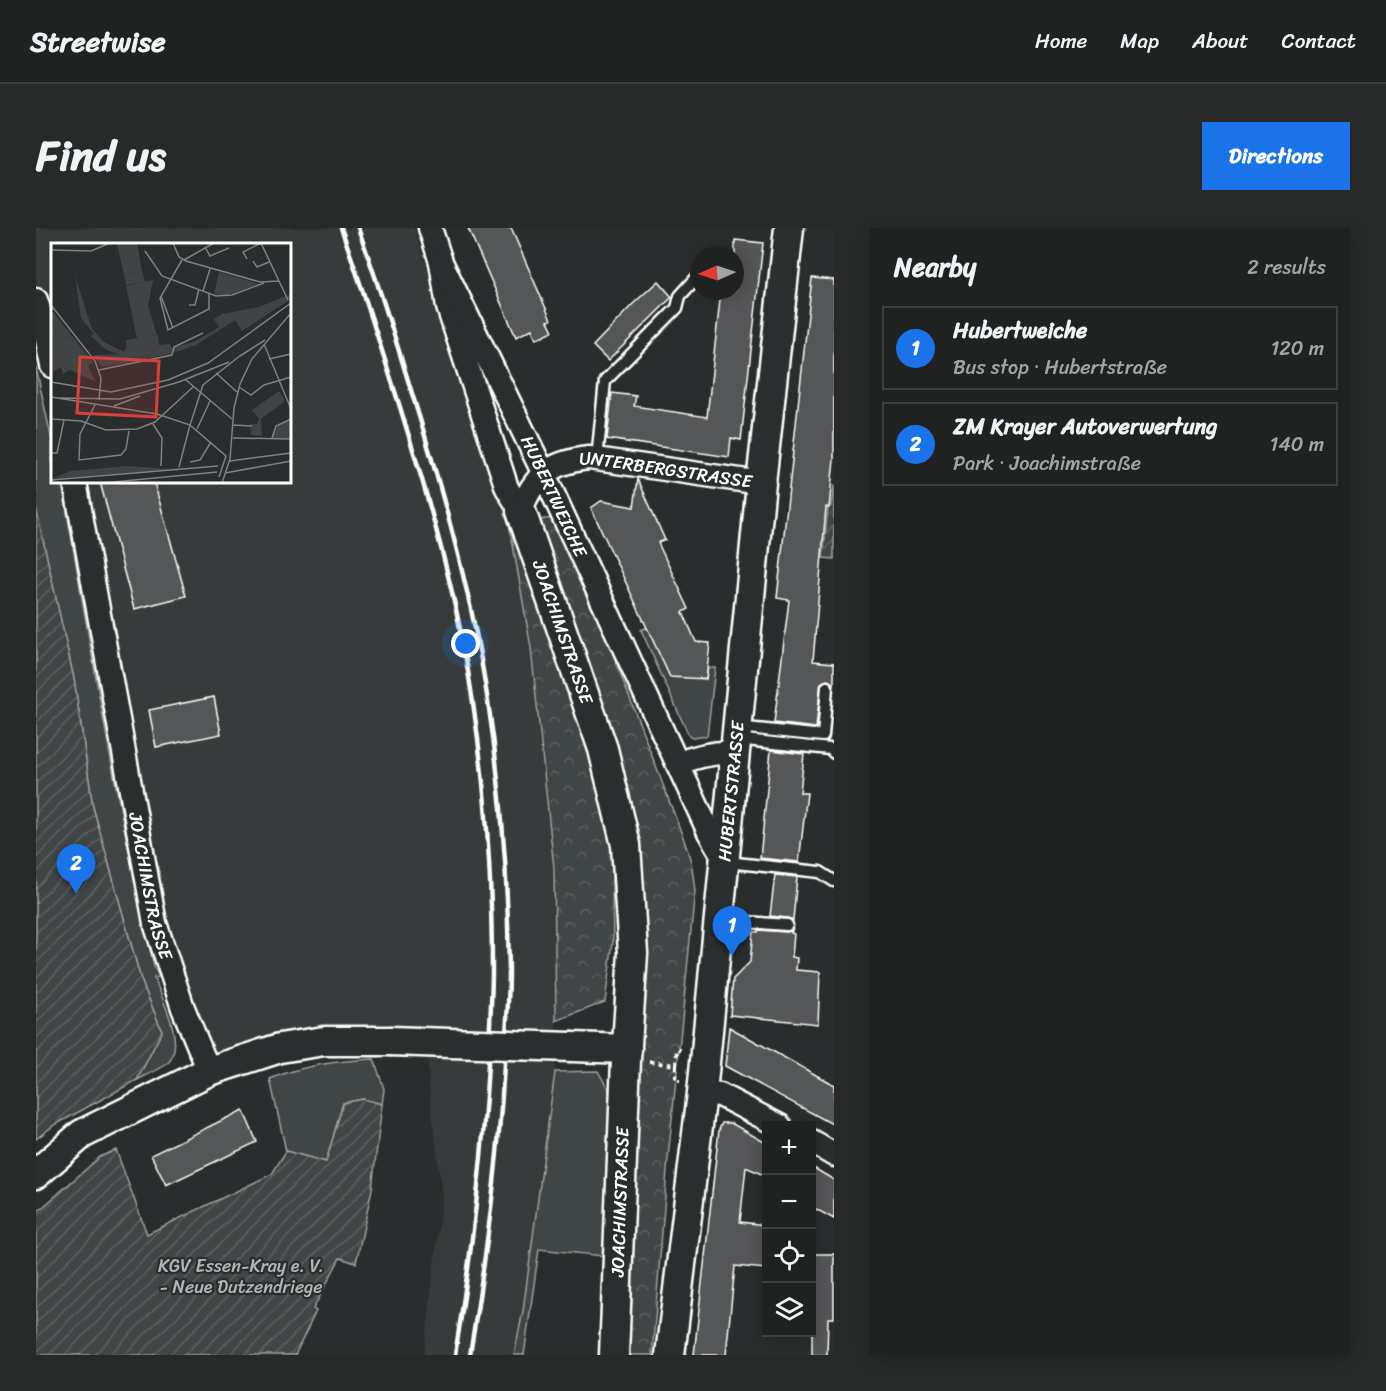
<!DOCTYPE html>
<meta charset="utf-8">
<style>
:root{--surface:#202222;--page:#282a2a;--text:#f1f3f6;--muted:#a2a4a5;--line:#3d3f40;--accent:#1a73e8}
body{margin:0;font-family:Sriracha,sans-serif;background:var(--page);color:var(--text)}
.controls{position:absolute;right:18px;bottom:18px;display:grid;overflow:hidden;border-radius:0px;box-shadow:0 3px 15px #0003}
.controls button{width:54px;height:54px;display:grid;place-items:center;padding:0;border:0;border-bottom:2px solid var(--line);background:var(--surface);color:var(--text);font:30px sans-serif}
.compass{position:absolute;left:654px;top:18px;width:54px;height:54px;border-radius:50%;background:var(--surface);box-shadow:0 3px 15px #0003;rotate:267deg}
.you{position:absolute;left:430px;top:416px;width:21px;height:21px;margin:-15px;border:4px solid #fff;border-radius:50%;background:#1a73e8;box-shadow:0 0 0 9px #1a73e833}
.badge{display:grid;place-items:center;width:39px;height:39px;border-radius:50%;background:var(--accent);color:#fff;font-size:20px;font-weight:700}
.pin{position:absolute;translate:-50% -50px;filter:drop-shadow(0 2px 3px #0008)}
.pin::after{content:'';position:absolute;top:32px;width:21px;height:18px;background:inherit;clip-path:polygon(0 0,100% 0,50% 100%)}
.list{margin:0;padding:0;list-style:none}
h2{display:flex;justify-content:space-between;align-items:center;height:78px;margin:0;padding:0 24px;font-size:26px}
h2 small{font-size:20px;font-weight:400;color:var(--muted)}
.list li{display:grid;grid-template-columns:39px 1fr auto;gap:18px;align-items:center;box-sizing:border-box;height:84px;margin:0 12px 12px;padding:0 12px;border:2px solid var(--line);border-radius:0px}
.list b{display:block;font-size:22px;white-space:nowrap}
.list p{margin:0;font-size:20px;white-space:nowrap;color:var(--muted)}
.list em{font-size:20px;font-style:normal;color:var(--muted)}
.icon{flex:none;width:33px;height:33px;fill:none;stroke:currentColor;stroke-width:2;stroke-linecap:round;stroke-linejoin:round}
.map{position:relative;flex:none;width:798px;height:1127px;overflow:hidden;border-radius:0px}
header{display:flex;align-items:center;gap:36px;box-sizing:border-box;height:84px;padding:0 30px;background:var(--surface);border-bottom:2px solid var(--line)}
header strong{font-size:28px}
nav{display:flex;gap:33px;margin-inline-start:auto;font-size:21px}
.intro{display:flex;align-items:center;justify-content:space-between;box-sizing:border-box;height:144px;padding:0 36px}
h1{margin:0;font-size:42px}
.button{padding:15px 27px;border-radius:0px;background:var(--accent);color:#fff;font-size:21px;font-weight:700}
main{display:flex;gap:36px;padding:0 36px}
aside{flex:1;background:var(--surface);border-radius:0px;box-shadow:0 3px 15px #0003}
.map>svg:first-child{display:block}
</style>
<header>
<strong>Streetwise</strong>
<nav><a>Home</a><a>Map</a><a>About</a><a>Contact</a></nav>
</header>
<div class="intro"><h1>Find us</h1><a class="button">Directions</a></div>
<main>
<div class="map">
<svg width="798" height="1127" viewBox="0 0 798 1127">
<defs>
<pattern id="forest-crowns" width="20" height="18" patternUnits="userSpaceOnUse" patternTransform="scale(1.5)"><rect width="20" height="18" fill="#414445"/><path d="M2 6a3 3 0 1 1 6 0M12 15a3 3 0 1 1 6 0" fill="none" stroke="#5e6061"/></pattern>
<pattern id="garden-furrows" width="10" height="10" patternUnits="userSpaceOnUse" patternTransform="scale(1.5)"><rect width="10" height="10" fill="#414445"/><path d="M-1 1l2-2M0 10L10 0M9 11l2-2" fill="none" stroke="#5e6061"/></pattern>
</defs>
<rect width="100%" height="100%" fill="#2a2d2e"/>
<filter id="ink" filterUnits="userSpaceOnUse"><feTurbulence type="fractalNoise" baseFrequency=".0167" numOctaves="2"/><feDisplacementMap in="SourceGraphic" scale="12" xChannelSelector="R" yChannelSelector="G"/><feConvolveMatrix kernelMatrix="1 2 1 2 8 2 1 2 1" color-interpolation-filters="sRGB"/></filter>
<g filter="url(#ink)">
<polygon fill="#373a3b" points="0,0 378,0 471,282 495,420 518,640 520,793 519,844 487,1083 478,1127 388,1127 406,968 393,859 390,801 177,834 153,774 127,684 45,254 254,254 254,16 16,16 16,107 0,54"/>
<g fill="#414445" stroke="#a0a2a2" stroke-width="1.5">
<path d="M0,140L16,213V254L26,255C54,417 81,579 118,739L123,749L118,750C126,770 151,818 131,836C123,842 110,847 101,852L126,803L105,752L57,579L38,451L3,297L0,280Z"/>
<polygon points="612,399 670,451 672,440 679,440 671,508 656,510 653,508 605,402"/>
<path d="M338,831L348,861L346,876L327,871L307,875L290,934L250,923L234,851C268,837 301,833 338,831Z"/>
<polygon points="562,843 575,866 567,1028 503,1021 488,1127 478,1127 487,1083 519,844"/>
</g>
<g fill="url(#forest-crowns)" stroke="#a0a2a2" stroke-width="1.5">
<polygon points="471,282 551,516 575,606 577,714 569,774 520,793 518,640 495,420"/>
<polygon points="520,290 554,366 647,609 655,633 659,662 632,930 616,1127 589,1127 601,854 610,770 605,649 501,292"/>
</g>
<g fill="url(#garden-furrows)" stroke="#a0a2a2" stroke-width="1.5">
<polygon points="798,257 798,331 787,330 792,278 795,278"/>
<polygon points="0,280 38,451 57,579 105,752 126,803 101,852 17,898 0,911"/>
<polygon points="327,871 346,876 336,961 320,1035 304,1030 277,1081 280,1083 259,1127 0,1127 0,985 64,929 80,922 111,1006 236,946 250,923 290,934 307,875"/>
</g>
<g fill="#555758" stroke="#fff" stroke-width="1.5">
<polygon points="432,0 475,0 515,92 512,93 517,103 500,111 496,101 480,109"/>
<polygon points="699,12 727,15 705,212 695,210 693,229 571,211 576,165 600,168 598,178 671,189 685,63 699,63"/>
<polygon points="776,50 798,52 798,231 793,280 790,279 777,433 798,435 798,457 792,452 785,455 780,500 738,495 753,372 741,370"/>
<polygon points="622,53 636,69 572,133 557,118 597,76"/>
<polygon points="602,251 629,312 622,315 653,381 647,384 660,414 674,415 670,451 634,449 555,280 565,273 598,279"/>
<polygon points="64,254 118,254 150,368 98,381"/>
<polygon points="178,469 185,506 120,519 113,482"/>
<polygon points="735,522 768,526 764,565 771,565 763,634 724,630"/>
<polygon points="739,647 761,649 757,692 752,690 734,688"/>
<polygon points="722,702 750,704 756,703 755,705 758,706 756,729 761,730 760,742 784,744 782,796 694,787 697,751 714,734 717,704 722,704"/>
<polygon points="693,799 798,857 798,897 689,838"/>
<polygon points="207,882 221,914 130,957 115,927"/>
<polygon points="686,895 695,895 730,915 730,948 710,939 704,994 730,997 730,1041 699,1038 690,1127 658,1127 683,902"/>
<polygon points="776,939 798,952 798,991 776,979"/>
<polygon points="776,1026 798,1026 798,1090 792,1090 791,1127 776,1127"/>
</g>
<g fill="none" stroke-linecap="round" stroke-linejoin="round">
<g stroke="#fff" stroke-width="15">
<g id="service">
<polyline points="561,231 569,153 641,80 644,68 663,47"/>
<polyline points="701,499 787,508 791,459"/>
<polyline points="700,511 794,521 798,525"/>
<polyline points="691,634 784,644 798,653"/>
<polyline points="683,692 751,697"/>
</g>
</g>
<g stroke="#fff" stroke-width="27">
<g id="minor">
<polyline points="394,0 405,34 412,79 471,260 485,283"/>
<path id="s1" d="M405,34L507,244L673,604L688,630"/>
<polyline points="0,72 8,97 16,138"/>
<path id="s2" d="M39,254L119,695L147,780L173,843"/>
<path id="s3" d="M485,283C497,247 516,234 553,230L725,255"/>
<path d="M642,536C660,528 679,524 699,525"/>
<polyline points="666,865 684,867 744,898"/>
<polyline points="776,914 798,927"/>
</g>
</g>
<g stroke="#fff" stroke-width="33">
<g id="tertiary">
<path id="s4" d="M485,283L567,521L590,617L597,725L590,832L578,1127"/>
<polyline points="536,819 591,821"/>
<polyline points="0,946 46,906 173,843 244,820 288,813 354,813"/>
<path id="s5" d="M634,1127L666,865L725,255L753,0"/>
</g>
</g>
<g stroke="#fff" stroke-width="4" stroke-dasharray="4.5 4.5" stroke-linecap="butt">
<polyline points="613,834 640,837 641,821 645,821"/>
<polyline points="640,837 639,852 644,852"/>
</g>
<use href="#service" stroke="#2a2d2e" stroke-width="10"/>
<use href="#minor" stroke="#2a2d2e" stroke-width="22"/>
<use href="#tertiary" stroke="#2a2d2e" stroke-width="28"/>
<g stroke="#fff" stroke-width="4.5">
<path d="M305,0C326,58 344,117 363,176C387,253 410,330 426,410C447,519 456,631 456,742C456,767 454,792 453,817C448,921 436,1024 419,1127"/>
<path d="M322,0C341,52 358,106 374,159C400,242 424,325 441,410C462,519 472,631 473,743C473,768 471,793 469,818C464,922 451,1024 434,1127"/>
</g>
<g stroke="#fff" stroke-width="33" stroke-linecap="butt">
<polyline id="tertiary-bridge" points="354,813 536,819"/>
</g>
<use href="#tertiary-bridge" stroke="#2a2d2e" stroke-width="28"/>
</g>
</g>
<g text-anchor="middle" stroke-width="4.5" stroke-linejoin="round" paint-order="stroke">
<g font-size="18" fill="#fff" stroke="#2a2d2e">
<text dy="6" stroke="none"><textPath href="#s3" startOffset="170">UNTERBERGSTRASSE</textPath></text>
<text dy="6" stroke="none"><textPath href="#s1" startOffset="260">HUBERTWEICHE</textPath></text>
<text dy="6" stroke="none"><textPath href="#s4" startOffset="128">JOACHIMSTRASSE</textPath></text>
<text dy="6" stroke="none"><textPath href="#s5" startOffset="567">HUBERTSTRASSE</textPath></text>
<text dy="6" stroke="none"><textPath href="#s2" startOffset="411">JOACHIMSTRASSE</textPath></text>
<text transform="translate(584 974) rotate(-88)" y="6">JOACHIMSTRASSE</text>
</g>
<g font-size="18" fill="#b3b4b5" stroke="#2a2d2e">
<text x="205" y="1044">KGV Essen-Kray e. V.<tspan x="205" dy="21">- Neue Dutzendriege</tspan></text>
</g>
</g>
<g transform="translate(15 15)">
<rect width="240" height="240" fill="#2a2d2e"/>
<path d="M91,28L94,39L75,42L73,32Z" fill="#414445"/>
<path d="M86,0L91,28L73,32L66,1ZM24,33L41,86L53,99L73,109L75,105L102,110L143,99L168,84L163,76L171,71L208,64L240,51V56L191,88L184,77L145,102L122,110L100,115L74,113L55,107L40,93L43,91L30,75ZM102,37L97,63L106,92L86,96L75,43ZM0,66L21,93L10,96L0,78ZM169,218L110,227L0,236L20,228L76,223L120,226Z" fill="#414445"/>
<path d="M168,29L208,41L174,53L163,51ZM228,148L234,158L210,176L211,193L200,192L199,181H206L208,176L201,167ZM240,176V195H221L227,182Z" fill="#414445"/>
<path d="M0,78L10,96L21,93L42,119L37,123L45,139L19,127L12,131L10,124L0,130ZM107,92L108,102L119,101L121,106L100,111L75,105V97ZM74,111L100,116L51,124L42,112Z" fill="#414445"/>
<path fill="none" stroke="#7f8182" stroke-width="1.5" d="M122,0L128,14L135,18L209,39L228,38M210,0L237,57M154,4L159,13L178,5M0,7L40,8L59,0M94,8L111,33L165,53L181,52L213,40M196,16L192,9L210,0M131,17L109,55L117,87L158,66V51M133,17L163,0M202,18L206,24L218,19M152,48L159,26M110,53L122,85M0,62L44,118L50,135L48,157M138,62H144L148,46M213,101L240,166M189,113L214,97M218,116L240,111M48,127L121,112L123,104L152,90M165,130L186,149M135,137L181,176M0,139L60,149L117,137L157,120L240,60M188,144L200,152L213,142L240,134M0,154L106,171L139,182L128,224M9,155L69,156L128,139L178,119M44,162L29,191L28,217L70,212L75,206L78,188M63,163L89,153M0,176L30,178L55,187L86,186L104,179L142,144M102,181L111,195L110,223M182,182L201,183M146,186L159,158M182,195L240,196M221,195L225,183L240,176M0,210H6L13,177M179,218L240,210M139,219L149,217L160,199M174,230L240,218M168,234L175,213L139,182L152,142L190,112M0,237L167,223M52,240L166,229M171,240L179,216L183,165L189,141L201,116L240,70"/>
<path fill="#da3e3e" fill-opacity="0.15" stroke="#da3e3e" stroke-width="3" d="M29,114L108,118L105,174L26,170Z"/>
<rect width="240" height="240" fill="none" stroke="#fff" stroke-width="3"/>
</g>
</svg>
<div class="controls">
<button>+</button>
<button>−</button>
<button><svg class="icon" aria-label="locate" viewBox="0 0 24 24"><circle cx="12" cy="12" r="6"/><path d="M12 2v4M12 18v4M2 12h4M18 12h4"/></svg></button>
<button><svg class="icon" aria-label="layers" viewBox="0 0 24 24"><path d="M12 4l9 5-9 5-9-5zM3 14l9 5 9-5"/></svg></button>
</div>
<svg class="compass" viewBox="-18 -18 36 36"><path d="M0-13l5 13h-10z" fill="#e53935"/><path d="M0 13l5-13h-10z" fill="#a2a4a5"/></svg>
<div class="you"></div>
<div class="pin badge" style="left:696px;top:728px">1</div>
<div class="pin badge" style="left:40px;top:666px">2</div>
</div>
<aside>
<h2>Nearby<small>2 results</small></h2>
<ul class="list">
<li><span class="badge">1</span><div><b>Hubertweiche</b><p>Bus stop · Hubertstraße</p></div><em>120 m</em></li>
<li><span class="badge">2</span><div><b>ZM Krayer Autoverwertung</b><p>Park · Joachimstraße</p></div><em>140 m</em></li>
</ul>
</aside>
</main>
